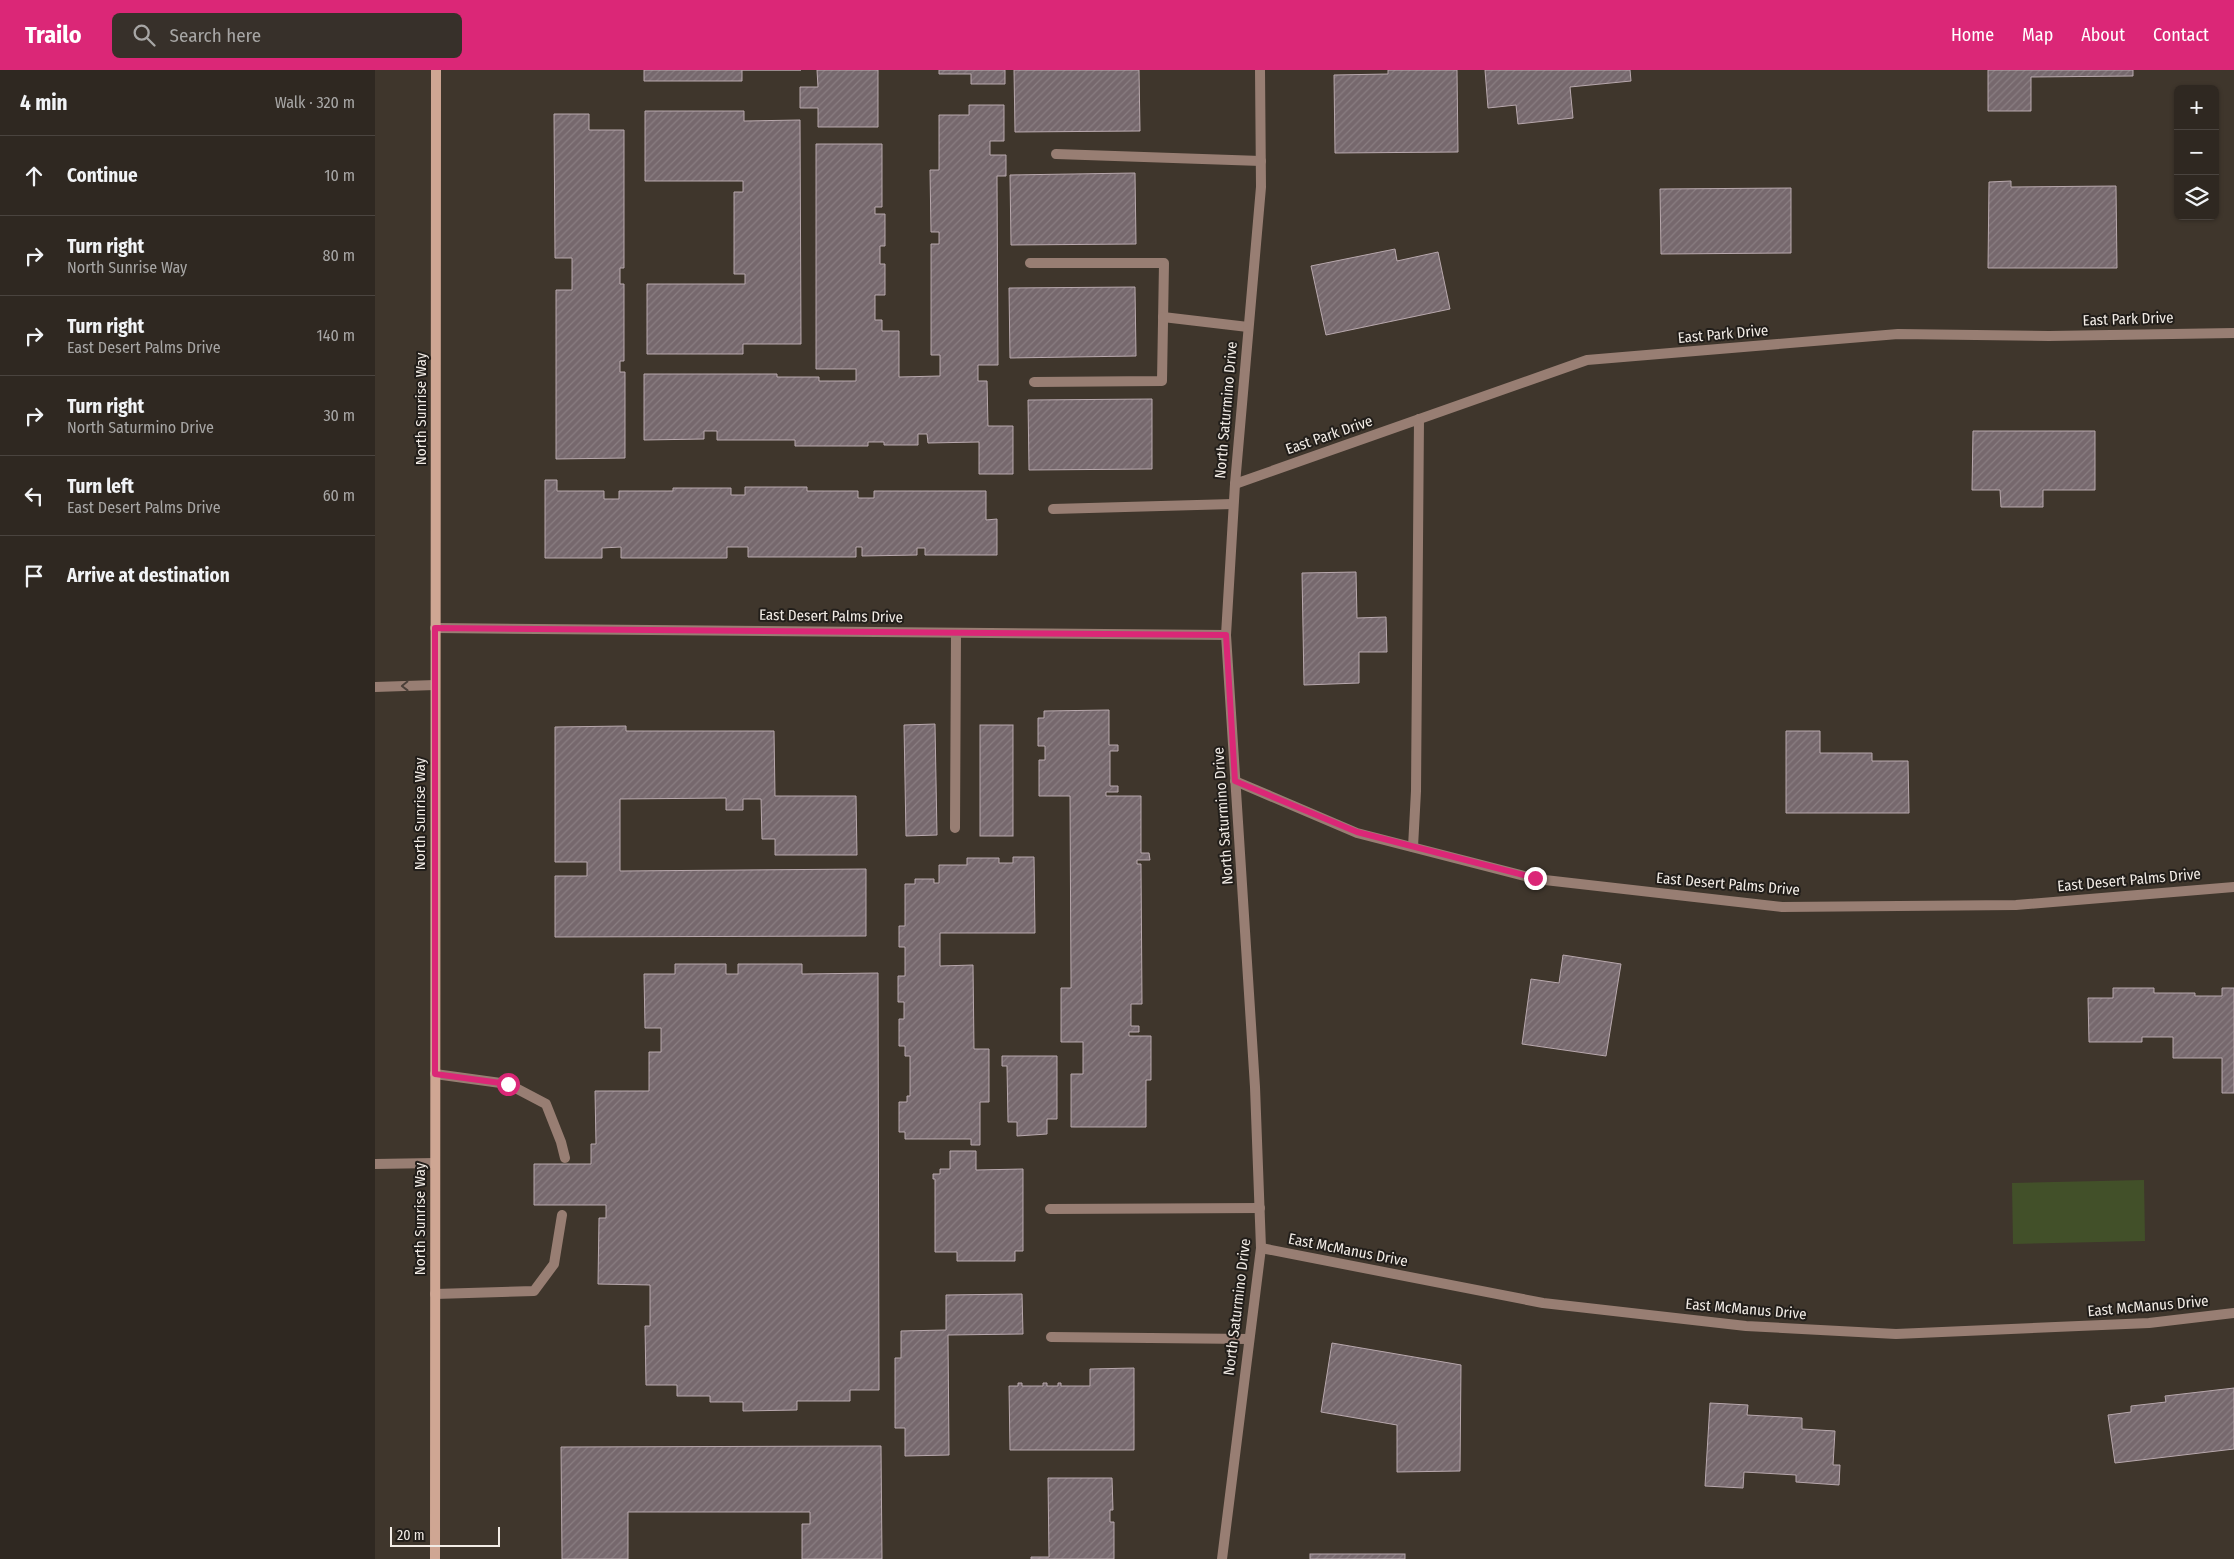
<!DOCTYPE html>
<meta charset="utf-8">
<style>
:root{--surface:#2f2821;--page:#37302a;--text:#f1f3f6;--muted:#a7a6a5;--line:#4a443f;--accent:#db2777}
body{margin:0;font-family:"Fira Sans Condensed",sans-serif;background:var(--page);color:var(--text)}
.controls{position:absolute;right:15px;top:15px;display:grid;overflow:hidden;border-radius:8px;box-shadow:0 1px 4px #0004}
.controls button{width:45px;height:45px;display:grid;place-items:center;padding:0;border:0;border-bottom:1px solid var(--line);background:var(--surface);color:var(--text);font:25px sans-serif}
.scale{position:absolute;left:15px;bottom:12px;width:110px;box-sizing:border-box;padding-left:5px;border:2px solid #f2ece6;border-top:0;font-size:14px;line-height:18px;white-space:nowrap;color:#f2ece6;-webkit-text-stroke:4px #221e1a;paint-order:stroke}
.stop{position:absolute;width:15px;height:15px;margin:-11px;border:4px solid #db2777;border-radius:50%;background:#fff}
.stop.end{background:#db2777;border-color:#fff;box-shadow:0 1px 5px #0008}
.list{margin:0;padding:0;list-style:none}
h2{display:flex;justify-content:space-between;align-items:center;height:65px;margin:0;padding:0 20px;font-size:21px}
h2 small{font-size:16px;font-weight:400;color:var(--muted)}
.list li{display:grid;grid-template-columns:32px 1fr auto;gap:15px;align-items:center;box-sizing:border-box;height:80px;padding:0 20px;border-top:1px solid var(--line)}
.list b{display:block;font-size:19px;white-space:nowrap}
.list p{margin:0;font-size:16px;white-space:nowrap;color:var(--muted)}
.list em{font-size:16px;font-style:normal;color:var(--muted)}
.icon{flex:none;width:28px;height:28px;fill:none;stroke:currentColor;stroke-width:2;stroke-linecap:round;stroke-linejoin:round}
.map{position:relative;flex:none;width:1859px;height:1489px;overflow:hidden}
header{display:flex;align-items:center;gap:30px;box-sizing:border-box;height:70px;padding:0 25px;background:var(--accent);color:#fff}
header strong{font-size:24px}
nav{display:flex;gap:28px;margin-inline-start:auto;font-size:18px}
.search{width:350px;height:45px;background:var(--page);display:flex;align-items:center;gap:12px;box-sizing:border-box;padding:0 18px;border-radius:8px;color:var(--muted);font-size:19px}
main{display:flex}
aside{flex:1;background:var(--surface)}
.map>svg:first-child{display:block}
</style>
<header>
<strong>Trailo</strong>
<div class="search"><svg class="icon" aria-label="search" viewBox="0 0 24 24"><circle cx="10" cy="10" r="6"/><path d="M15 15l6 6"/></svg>Search here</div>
<nav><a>Home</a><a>Map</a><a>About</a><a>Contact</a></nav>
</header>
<main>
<aside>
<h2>4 min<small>Walk · 320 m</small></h2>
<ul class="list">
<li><svg class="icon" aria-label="ahead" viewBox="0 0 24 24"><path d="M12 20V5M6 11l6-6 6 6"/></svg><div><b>Continue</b></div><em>10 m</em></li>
<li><svg class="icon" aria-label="right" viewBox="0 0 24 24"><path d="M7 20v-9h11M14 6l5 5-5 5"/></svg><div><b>Turn right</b><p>North Sunrise Way</p></div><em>80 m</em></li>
<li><svg class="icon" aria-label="right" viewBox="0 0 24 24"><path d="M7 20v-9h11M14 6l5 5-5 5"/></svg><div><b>Turn right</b><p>East Desert Palms Drive</p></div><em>140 m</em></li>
<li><svg class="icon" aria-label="right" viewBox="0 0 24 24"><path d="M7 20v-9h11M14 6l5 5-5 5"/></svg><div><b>Turn right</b><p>North Saturmino Drive</p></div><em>30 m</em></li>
<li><svg class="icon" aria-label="left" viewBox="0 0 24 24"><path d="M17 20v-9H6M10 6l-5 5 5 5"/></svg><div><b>Turn left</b><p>East Desert Palms Drive</p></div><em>60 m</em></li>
<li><svg class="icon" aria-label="arrive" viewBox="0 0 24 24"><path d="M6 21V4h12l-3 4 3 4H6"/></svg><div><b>Arrive at destination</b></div></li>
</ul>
</aside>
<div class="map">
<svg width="1859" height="1489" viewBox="0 0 1859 1489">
<defs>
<pattern id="building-hatch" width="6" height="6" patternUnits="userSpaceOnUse" patternTransform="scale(1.25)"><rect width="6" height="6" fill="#76686d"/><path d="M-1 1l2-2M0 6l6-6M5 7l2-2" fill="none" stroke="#8a7e82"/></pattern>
</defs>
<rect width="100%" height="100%" fill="#3f362c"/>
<polygon fill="#425029" points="1769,1110 1770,1171 1638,1174 1637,1113"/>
<g fill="url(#building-hatch)" stroke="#b8a8ad">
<polygon points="269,0 426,0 367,0 367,11 269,11"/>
<polygon points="442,0 503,0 503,57 443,57 443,38 425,38 425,17 443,17"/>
<polygon points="564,0 630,0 630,14 596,14 596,4 564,4"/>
<polygon points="639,0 764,0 765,61 640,62"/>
<polygon points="1013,0 1082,0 1083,82 960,83 959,5 1013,4"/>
<polygon points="1110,0 1255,0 1256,11 1195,17 1198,48 1143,54 1141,35 1113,38"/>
<polygon points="1613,0 1758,0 1758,6 1656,7 1656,41 1613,41"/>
<polygon points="594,35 629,35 629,71 615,71 615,85 631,85 631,106 622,106 623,295 603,295 603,311 612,311 613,356 638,356 638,404 604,404 604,372 553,373 552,364 543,364 543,375 509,375 509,372 493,372 493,376 420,376 420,370 342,370 342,361 329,361 329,369 269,370 269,304 402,304 402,307 444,307 444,311 481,311 481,299 441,299 441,74 507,74 507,137 500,137 500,144 510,144 510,176 505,176 505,194 510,194 510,225 500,225 500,250 507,250 507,261 524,261 524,307 565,306 565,285 556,285 556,174 564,174 564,162 556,162 555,100 564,100 564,45 594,45"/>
<polygon points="270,41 369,41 369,51 425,50 426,274 368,274 368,284 272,284 272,214 370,214 370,204 359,204 359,122 368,122 368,111 270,111"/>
<polygon points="179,44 214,44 214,60 249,60 249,198 245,198 245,214 249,214 249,291 245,291 245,302 250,302 250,388 181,389 181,220 197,220 197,188 180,188"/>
<polygon points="760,103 761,174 636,175 635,105"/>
<polygon points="1636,111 1636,117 1741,116 1742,198 1613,198 1614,112"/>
<polygon points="1416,118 1416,183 1286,184 1285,119"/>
<polygon points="1020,179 1022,191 1063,182 1075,239 951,265 936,196"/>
<polygon points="760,217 761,286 635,288 634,218"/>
<polygon points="777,329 777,399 654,400 653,330"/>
<polygon points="1598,361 1720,361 1720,420 1668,420 1668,437 1626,437 1625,420 1597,420"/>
<polygon points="170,410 182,410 182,421 229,421 229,429 244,429 244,421 298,421 298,418 356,418 356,425 370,425 370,417 432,417 432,421 483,421 483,428 499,428 499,421 611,421 611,450 622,449 622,485 550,485 550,478 542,478 542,485 487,486 487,477 481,477 481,487 373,487 373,477 352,477 352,488 246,488 246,477 227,478 227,488 170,488"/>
<polygon points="981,502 982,548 1011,547 1012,582 984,582 984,613 929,615 927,503"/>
<polygon points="734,640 734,675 743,675 743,681 735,681 735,716 743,716 743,722 731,722 731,726 766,726 766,783 774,783 775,790 762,790 762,794 766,794 767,934 756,934 756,956 764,956 764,962 754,962 754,966 776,966 776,1010 771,1010 771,1057 696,1057 696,1004 708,1004 708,972 686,972 686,918 696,918 695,726 664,726 664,690 670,690 670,676 663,676 663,648 669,648 669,641"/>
<polygon points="560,654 562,765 531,766 529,655"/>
<rect x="605" y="655" width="33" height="111"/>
<polygon points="251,656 251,661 399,661 400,726 481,726 482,785 400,785 400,769 387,769 386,729 368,729 368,740 351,740 351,728 245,729 245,801 491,799 491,866 180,867 180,806 212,806 212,792 180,792 180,657"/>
<polygon points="1411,661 1445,661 1445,683 1497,683 1497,691 1533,691 1534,743 1411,743"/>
<polygon points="638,787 659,787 660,863 565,863 565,896 598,895 599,979 614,979 614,1032 605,1032 605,1075 596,1075 596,1069 530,1069 530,1062 524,1062 524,1032 532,1032 532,1026 535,1026 535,986 530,986 530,976 524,976 524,949 529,949 529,932 523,932 523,906 530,906 530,877 524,877 524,856 530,856 530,814 540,814 540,809 559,809 559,813 564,813 564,795 592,795 592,788 624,788 624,793 638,793"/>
<polygon points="1188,885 1246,894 1231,986 1147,974 1156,909 1184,913"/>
<polygon points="300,894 351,894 351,904 363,904 363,894 427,894 427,904 503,903 504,1320 475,1320 475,1331 422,1331 422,1340 368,1341 368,1332 335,1332 335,1326 302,1326 302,1315 271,1315 270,1256 275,1256 275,1215 223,1214 224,1148 231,1148 231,1135 159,1135 159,1094 216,1094 216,1074 221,1074 220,1021 274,1021 274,982 286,982 286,958 270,958 269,904 300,904"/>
<polygon points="1738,918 1779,918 1779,923 1820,923 1820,926 1847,926 1847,918 1859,918 1859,1023 1847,1023 1847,988 1798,988 1798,967 1767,967 1767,972 1714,972 1713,928 1738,928"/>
<polygon points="627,986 682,986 682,1049 672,1049 672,1064 642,1066 642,1052 633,1052 632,996 627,996"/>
<polygon points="575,1081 601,1081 601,1100 648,1099 648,1181 640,1181 640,1191 582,1191 582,1182 560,1182 560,1109 558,1109 558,1104 565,1104 565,1099 575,1099"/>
<polygon points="647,1224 648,1264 573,1265 574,1385 530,1386 530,1358 520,1358 520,1288 526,1288 526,1261 571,1260 571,1225"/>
<polygon points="957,1273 1086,1295 1085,1401 1022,1402 1022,1355 946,1342"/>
<polygon points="759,1298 759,1380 635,1380 634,1316 643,1316 643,1313 647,1313 647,1316 668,1316 668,1313 672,1313 672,1316 683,1316 683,1313 686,1313 686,1316 715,1316 715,1299"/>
<polygon points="1859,1318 1859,1379 1740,1393 1733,1345 1756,1342 1756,1336 1791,1332 1790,1326"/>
<polygon points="1335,1333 1373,1335 1372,1345 1427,1348 1427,1359 1460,1361 1458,1395 1465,1395 1464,1415 1421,1412 1421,1405 1369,1402 1368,1418 1330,1416"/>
<polygon points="506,1376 507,1489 427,1489 427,1454 435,1454 435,1442 253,1442 253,1489 187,1489 186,1377"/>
<polygon points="673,1408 737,1408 738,1440 735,1440 735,1452 739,1452 739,1489 656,1489 656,1487 674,1487"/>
<rect x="935" y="1484" width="95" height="5"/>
</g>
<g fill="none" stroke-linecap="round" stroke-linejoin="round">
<g stroke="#987e73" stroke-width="10">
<polyline points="681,84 886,91"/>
<polyline points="655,193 789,193 787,311 659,312"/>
<polyline points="788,247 873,257"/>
<polyline points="678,439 858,434"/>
<polyline points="0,617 60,615"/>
<polyline points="580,758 581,563"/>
<polyline points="1038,777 1041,721 1044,349"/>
<polyline points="60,1004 133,1014 171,1034 186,1072 190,1088"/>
<polyline points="0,1094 60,1093"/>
<polyline points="675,1139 885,1138"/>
<polyline points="60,1224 159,1221 179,1194 187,1145"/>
<polyline points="676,1267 874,1269"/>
</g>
<g stroke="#987e73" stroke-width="10">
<polyline points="860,414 1212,290 1523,264 1674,266 1859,263"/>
<polyline points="60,558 851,565"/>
<polyline points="860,711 982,763 1161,809 1407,837 1641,835 1859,817"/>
<polyline points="886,1178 1168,1233 1371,1256 1521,1264 1774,1253 1859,1243"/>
<polyline points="847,1489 886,1178 880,1017 851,565 860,414 886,117 885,0"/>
</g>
<polyline stroke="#cfa693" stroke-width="10" points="60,1489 61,0"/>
</g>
<defs><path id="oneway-chevron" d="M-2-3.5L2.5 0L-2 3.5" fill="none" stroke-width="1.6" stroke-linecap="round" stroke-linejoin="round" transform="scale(1.25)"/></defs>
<use stroke="#4b4039" href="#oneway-chevron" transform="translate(30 616) rotate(179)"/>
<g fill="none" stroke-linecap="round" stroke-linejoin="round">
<polyline stroke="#db2777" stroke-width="6" points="133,1014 60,1004 60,558 851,565 860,711 982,762 1160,808"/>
</g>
<g text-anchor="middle" stroke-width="4" stroke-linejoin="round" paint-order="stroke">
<g font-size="15" fill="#f2ece6" stroke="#221e1a">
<text transform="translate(1753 249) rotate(-2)" y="5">East Park Drive</text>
<text transform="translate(1348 264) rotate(-5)" y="5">East Park Drive</text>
<text transform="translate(46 339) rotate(-90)" y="5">North Sunrise Way</text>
<text transform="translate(851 340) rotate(-85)" y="5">North Saturmino Drive</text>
<text transform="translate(954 365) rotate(-19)" y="5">East Park Drive</text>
<text transform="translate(456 546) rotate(1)" y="5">East Desert Palms Drive</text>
<text transform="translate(45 744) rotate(-90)" y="5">North Sunrise Way</text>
<text transform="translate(848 746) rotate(-94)" y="5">North Saturmino Drive</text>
<text transform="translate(1754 810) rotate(-5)" y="5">East Desert Palms Drive</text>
<text transform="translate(1353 814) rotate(5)" y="5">East Desert Palms Drive</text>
<text transform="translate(45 1149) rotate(-90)" y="5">North Sunrise Way</text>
<text transform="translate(973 1180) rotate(11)" y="5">East McManus Drive</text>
<text transform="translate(1773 1236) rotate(-5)" y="5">East McManus Drive</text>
<text transform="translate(862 1237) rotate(-83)" y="5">North Saturmino Drive</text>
<text transform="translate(1371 1239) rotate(5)" y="5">East McManus Drive</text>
</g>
</g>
</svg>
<div class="controls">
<button>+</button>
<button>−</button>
<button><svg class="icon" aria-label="layers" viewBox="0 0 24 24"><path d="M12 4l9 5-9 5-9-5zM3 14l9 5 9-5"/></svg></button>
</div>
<div class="scale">20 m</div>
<div class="stop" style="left:133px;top:1014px"></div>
<div class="stop end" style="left:1160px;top:808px"></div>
</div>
</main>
